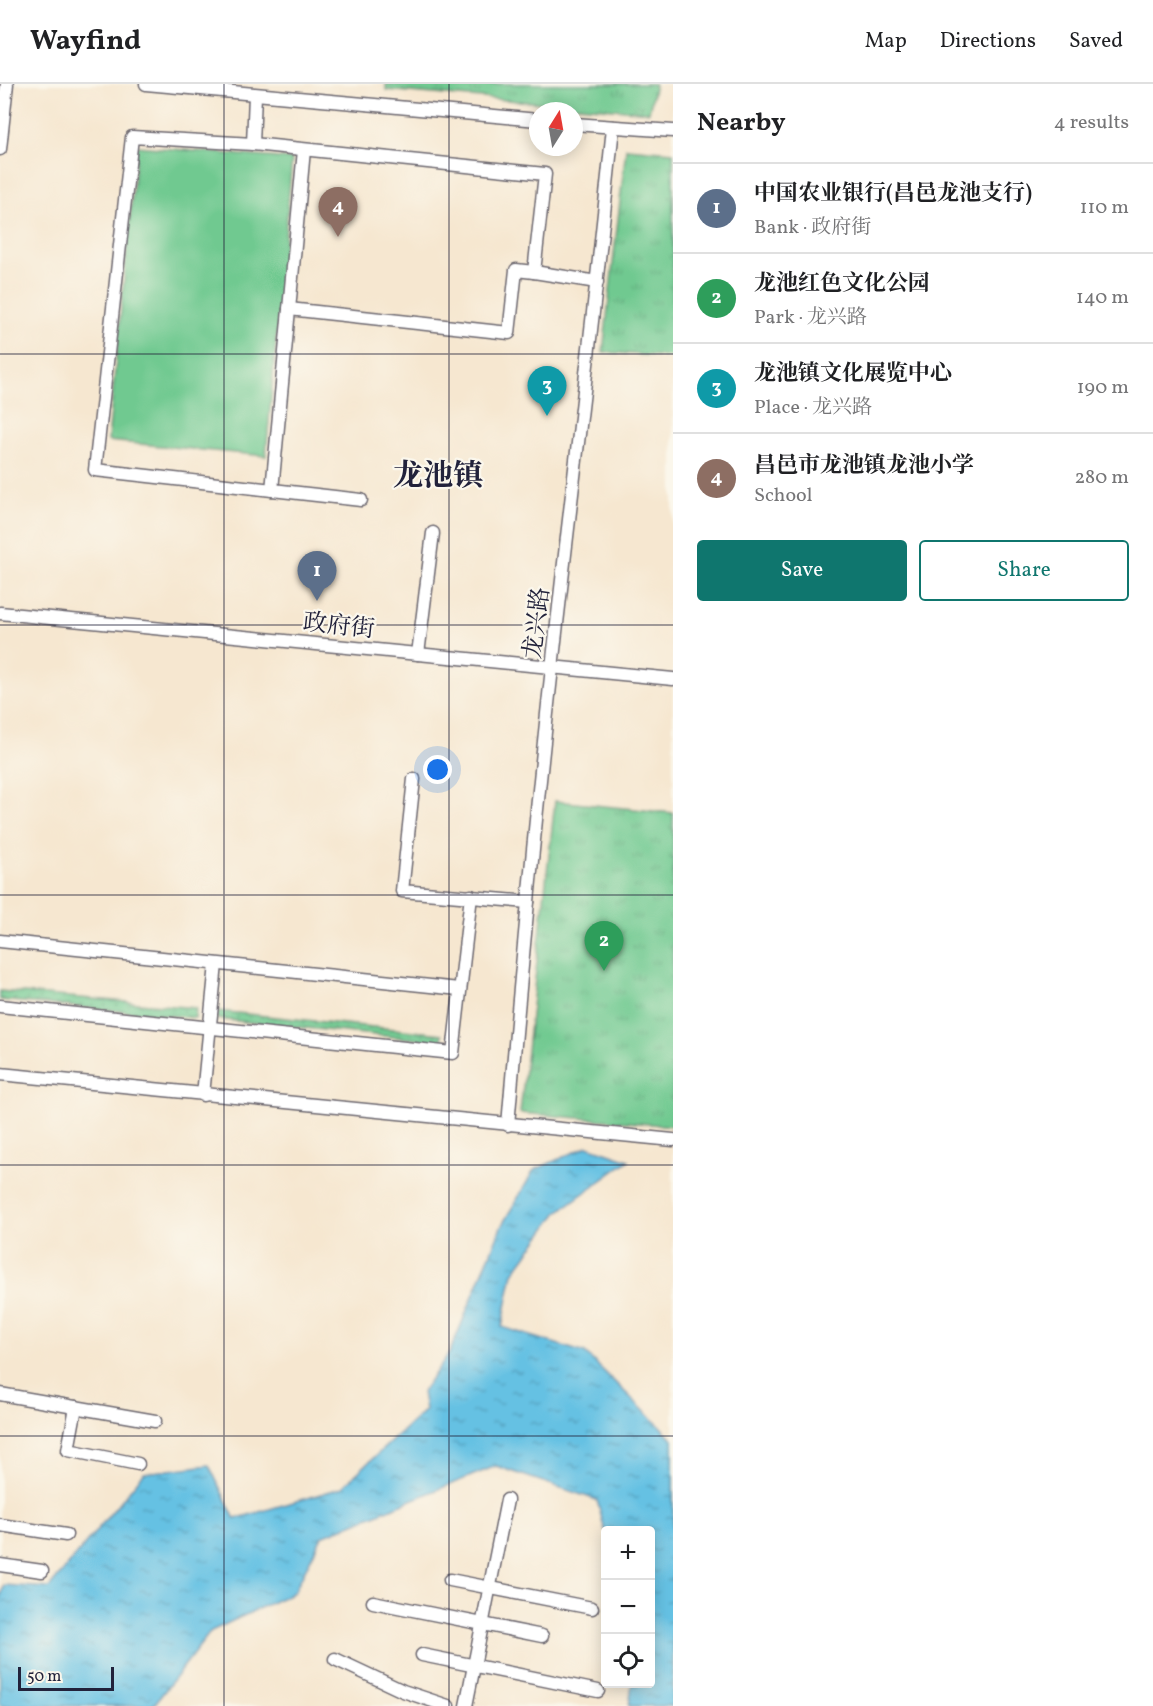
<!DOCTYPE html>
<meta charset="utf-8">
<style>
:root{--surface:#fff;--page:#f6f6f6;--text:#202124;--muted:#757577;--line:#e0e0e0;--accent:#0f766e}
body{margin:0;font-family:Vollkorn,"Noto Serif SC",serif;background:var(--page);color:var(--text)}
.controls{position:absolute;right:18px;bottom:18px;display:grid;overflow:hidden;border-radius:6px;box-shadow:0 3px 15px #0003}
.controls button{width:54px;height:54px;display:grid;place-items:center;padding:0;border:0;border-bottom:2px solid var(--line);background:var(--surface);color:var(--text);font:30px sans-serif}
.compass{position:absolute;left:529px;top:18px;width:54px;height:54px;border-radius:50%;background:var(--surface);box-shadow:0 3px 15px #0003;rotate:11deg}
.scale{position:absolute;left:18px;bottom:15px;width:96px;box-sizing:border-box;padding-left:6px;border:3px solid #22223b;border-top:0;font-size:16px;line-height:21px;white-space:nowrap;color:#22223b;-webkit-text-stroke:4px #fbf7ec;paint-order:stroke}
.you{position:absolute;left:438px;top:686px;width:21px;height:21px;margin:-15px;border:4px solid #fff;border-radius:50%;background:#1a73e8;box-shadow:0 0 0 9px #1a73e833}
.badge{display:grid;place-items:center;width:39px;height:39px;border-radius:50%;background:var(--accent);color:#fff;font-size:20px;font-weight:700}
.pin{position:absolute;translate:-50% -50px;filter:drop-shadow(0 2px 3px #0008)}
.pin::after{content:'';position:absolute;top:32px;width:21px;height:18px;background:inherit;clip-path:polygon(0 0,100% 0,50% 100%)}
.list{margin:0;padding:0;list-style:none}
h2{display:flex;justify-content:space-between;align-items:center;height:78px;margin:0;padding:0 24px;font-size:26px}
h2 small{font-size:20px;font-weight:400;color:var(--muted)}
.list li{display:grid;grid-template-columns:39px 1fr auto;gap:18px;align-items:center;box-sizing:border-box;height:90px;padding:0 24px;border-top:2px solid var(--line)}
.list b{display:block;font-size:22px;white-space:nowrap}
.list p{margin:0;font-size:20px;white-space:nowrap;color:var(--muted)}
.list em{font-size:20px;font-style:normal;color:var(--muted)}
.actions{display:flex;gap:12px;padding:18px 24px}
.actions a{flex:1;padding:14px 0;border:2px solid var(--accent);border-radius:6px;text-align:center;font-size:21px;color:var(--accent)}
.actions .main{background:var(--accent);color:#fff}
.icon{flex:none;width:33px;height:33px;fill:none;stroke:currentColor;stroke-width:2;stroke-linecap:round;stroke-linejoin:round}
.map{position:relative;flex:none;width:673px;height:1622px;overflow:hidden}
header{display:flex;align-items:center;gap:36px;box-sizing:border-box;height:84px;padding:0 30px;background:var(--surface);border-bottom:2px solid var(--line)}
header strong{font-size:28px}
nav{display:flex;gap:33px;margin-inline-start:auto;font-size:21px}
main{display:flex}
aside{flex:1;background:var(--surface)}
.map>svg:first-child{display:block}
</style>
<header>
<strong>Wayfind</strong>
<nav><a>Map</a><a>Directions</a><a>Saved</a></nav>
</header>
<main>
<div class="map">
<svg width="673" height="1622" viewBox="0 0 673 1622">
<defs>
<pattern id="park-tufts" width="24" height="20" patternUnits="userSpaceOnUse" patternTransform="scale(1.5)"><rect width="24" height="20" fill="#70c990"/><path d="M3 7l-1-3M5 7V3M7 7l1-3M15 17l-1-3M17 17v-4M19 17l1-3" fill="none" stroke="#61ac7d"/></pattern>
<pattern id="garden-dots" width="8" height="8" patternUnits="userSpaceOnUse" patternTransform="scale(1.5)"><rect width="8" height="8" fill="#70c990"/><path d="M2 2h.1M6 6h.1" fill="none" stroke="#61ac7d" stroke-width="1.8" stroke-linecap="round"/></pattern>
<pattern id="water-ripples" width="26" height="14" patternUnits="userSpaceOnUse" patternTransform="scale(1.5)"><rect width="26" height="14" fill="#65c1e3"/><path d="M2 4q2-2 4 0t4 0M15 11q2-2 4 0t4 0" fill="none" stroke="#539cb9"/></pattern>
</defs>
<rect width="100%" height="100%" fill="#fbf7ec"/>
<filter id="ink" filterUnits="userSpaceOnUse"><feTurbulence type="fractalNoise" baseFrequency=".0167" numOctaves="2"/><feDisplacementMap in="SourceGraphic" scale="12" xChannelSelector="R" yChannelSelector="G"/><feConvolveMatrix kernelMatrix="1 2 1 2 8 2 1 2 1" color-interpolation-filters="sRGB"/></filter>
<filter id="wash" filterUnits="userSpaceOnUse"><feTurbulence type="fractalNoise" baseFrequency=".008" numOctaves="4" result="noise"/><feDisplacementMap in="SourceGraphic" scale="24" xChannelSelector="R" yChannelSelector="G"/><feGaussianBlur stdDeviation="1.35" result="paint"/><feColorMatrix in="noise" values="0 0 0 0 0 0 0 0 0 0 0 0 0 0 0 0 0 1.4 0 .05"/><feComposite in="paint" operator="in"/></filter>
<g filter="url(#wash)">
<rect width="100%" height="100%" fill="#f6e7d0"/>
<polygon fill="#70c990" stroke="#497666" stroke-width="1.5" points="137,62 292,75 266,372 108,357"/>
<g fill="url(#park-tufts)" stroke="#497666" stroke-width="1.5">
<polygon points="386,0 655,0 649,28 386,6"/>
<polygon points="626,64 673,68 673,273 603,268"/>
<polygon points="555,717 673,729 673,1042 520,1029"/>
</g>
<g fill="url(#garden-dots)" stroke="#497666" stroke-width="1.5">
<polygon points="0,907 196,924 195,934 0,916"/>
<polygon points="218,927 442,950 442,958 217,935"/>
</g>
<polygon fill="url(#water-ripples)" stroke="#44728f" stroke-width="1.5" points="588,1062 629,1076 558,1128 513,1189 502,1243 585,1269 673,1355 673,1622 629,1622 632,1600 650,1600 650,1446 605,1447 597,1416 496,1382 322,1452 294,1508 211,1547 153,1622 0,1622 0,1516 4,1501 49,1504 144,1389 209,1381 235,1435 341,1404 425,1326 422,1308 450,1268 502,1141 534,1086"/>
</g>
<g filter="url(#ink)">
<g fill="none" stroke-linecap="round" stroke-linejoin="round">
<g stroke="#6c676f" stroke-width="15">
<g id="minor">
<polyline points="146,0 538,36"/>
<polyline points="574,40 673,47"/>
<polyline points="253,60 255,11"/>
<polyline points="0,65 7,0"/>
<polyline points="289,225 509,249 516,186 534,188"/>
<polyline points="272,406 304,66"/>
<polyline points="361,416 95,386 132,53 253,60 545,90 534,188 597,198"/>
<polyline points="0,529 673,595"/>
<polyline points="418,570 433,449"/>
<polyline points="414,695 402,807 528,818"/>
<polyline points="0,857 459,905"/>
<polyline points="0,922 453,969 471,812"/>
<polyline points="0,990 673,1056"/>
<polyline points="203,1011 216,880"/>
<path d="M508,1041C521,888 535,736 552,584C572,404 595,224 613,43"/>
<polyline points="0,1310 155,1337"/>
<polyline points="76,1323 68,1366 138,1380"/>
<polyline points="0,1441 66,1451"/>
<polyline points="0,1481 42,1487"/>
<polyline points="450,1496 592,1524"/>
<polyline points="373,1518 542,1552"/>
<polyline points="422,1571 598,1607"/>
<polyline points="335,1575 403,1607 448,1622"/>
<polyline points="466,1622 507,1416"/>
</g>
</g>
<use href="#minor" stroke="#fff" stroke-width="12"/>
</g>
</g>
<path fill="none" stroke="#22223b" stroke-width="1.5" stroke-opacity="0.55" d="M224,0V1622M449,0V1622M0,270H673M0,541H673M0,811H673M0,1081H673M0,1352H673"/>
<g text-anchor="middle" stroke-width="4.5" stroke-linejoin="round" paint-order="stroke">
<g font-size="24" fill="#22223b" stroke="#fbf7ec">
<text transform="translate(536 539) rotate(-83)" y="8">龙兴路</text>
<text transform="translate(339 541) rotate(6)" y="8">政府街</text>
</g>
<g font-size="30" font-weight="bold" fill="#22223b" stroke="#fbf7ec">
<text x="438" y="401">龙池镇</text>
</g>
</g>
</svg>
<div class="controls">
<button>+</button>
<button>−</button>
<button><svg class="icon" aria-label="locate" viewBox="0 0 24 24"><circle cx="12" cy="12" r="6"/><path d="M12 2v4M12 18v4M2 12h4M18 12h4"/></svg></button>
</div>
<svg class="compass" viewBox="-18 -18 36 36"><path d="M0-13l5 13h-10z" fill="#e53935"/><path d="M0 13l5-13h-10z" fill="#757577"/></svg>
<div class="scale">50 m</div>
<div class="you"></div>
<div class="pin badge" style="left:317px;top:517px;background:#5c6f8a">1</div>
<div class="pin badge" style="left:604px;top:887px;background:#2e9e5b">2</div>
<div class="pin badge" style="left:547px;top:332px;background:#0f9aa8">3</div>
<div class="pin badge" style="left:338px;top:153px;background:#8d6e63">4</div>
</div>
<aside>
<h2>Nearby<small>4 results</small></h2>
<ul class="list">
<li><span class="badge" style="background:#5c6f8a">1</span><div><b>中国农业银行(昌邑龙池支行)</b><p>Bank · 政府街</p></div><em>110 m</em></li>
<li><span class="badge" style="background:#2e9e5b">2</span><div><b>龙池红色文化公园</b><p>Park · 龙兴路</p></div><em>140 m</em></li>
<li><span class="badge" style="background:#0f9aa8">3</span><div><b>龙池镇文化展览中心</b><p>Place · 龙兴路</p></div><em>190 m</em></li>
<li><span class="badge" style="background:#8d6e63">4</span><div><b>昌邑市龙池镇龙池小学</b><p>School</p></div><em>280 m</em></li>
</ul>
<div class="actions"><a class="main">Save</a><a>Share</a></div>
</aside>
</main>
